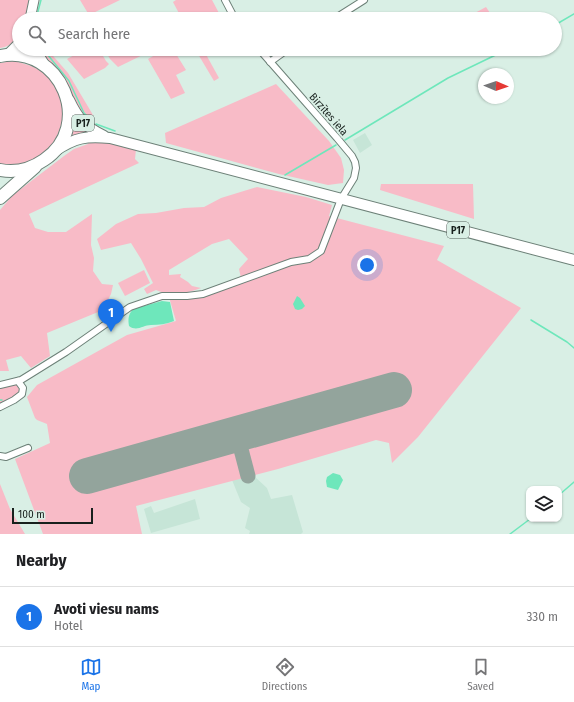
<!DOCTYPE html>
<meta charset="utf-8">
<style>
:root{--surface:#fff;--page:#f6f6f6;--text:#202124;--muted:#757577;--line:#e0e0e0;--accent:#1a73e8}
body{margin:0;font-family:"Fira Sans Condensed",sans-serif;background:var(--page);color:var(--text)}
.controls{position:absolute;right:12px;bottom:12px;display:grid;overflow:hidden;border-radius:8px;box-shadow:0 1px 3px #0004}
.controls button{width:36px;height:36px;display:grid;place-items:center;padding:0;border:0;border-bottom:1px solid var(--line);background:var(--surface);color:var(--text);font:20px sans-serif}
.compass{position:absolute;left:478px;top:68px;width:36px;height:36px;border-radius:50%;background:var(--surface);box-shadow:0 1px 3px #0004;rotate:92deg}
.scale{position:absolute;left:12px;bottom:10px;width:81px;box-sizing:border-box;padding-left:4px;border:2px solid #18201d;border-top:0;font-size:11px;line-height:14px;white-space:nowrap;color:#18201d;-webkit-text-stroke:3px #d9efe5;paint-order:stroke}
.you{position:absolute;left:367px;top:265px;width:14px;height:14px;margin:-10px;border:3px solid #fff;border-radius:50%;background:#1a73e8;box-shadow:0 0 0 6px #1a73e833}
.badge{display:grid;place-items:center;width:26px;height:26px;border-radius:50%;background:var(--accent);color:#fff;font-size:13px;font-weight:700}
.pin{position:absolute;translate:-50% -33px;filter:drop-shadow(0 1px 2px #0008)}
.pin::after{content:'';position:absolute;top:21px;width:14px;height:12px;background:inherit;clip-path:polygon(0 0,100% 0,50% 100%)}
.list{margin:0;padding:0;list-style:none}
h2{display:flex;justify-content:space-between;align-items:center;height:52px;margin:0;padding:0 16px;font-size:17px}
h2 small{font-size:13px;font-weight:400;color:var(--muted)}
.list li{display:grid;grid-template-columns:26px 1fr auto;gap:12px;align-items:center;box-sizing:border-box;height:60px;padding:0 16px;border-top:1px solid var(--line)}
.list b{display:block;font-size:15px;white-space:nowrap}
.list p{margin:0;font-size:13px;white-space:nowrap;color:var(--muted)}
.list em{font-size:13px;font-style:normal;color:var(--muted)}
.icon{flex:none;width:22px;height:22px;fill:none;stroke:currentColor;stroke-width:2;stroke-linecap:round;stroke-linejoin:round}
.map{position:relative;flex:none;width:574px;height:534px;overflow:hidden}
.search{position:absolute;background:var(--surface);box-shadow:0 1px 3px #0004;left:12px;right:12px;top:12px;height:44px;display:flex;align-items:center;gap:10px;box-sizing:border-box;padding:0 14px;border-radius:22px;color:var(--muted);font-size:15px}
.sheet{height:112px;background:var(--surface)}
nav{display:flex;justify-content:space-around;align-items:center;box-sizing:border-box;height:56px;border-top:1px solid var(--line);background:var(--surface);font-size:11px;color:var(--muted)}
nav a{display:grid;justify-items:center;gap:2px}
nav .on{color:var(--accent)}
.map>svg:first-child{display:block}
</style>
<div class="map">
<svg width="574" height="534" viewBox="0 0 574 534">
<rect width="100%" height="100%" fill="#d9efe5"/>
<g fill="#c6e5d7">
<polygon points="365,133 372,145 360,153 353,140"/>
<polygon points="253,475 267,488 271,499 292,495 303,532 301,534 249,534 250,531 245,528 250,508 241,502 232,480"/>
<polygon points="195,499 200,519 151,533 144,509 151,506 154,513"/>
</g>
<g fill="#f8bbc7">
<path d="M0,0H30L26,19H19C19,24 20,31 19,36C17,43 6,47 0,48Z"/>
<polygon points="80,0 120,0 89,15"/>
<polygon points="176,0 212,0 220,15 217,19 182,19 173,2"/>
<polygon points="486,7 494,19 474,19 471,15"/>
<polygon points="39,49 47,49 68,73 93,115 94,118 90,124 76,107 68,86 62,76"/>
<polygon points="85,49 99,49 106,61 109,64 105,68 84,79 67,59"/>
<polygon points="111,49 155,49 118,67 110,59 106,52"/>
<polygon points="165,49 173,49 186,70 176,75 185,93 171,99 148,59"/>
<polygon points="195,49 203,49 219,78 214,81"/>
<path d="M13,61C22,63 31,65 39,70C87,99 57,175 0,164V63Z"/>
<polygon points="276,84 329,141 341,158 344,170 343,183 328,185 279,174 166,143 165,133"/>
<polygon points="74,117 87,130 86,134 69,139 74,124"/>
<polygon points="89,140 97,140 136,149 135,159 139,163 29,214 35,228 48,232 66,232 92,214 91,245 94,258 93,271 102,284 113,285 111,294 103,310 47,333 50,356 31,368 21,356 6,360 9,371 0,371 0,210 13,195 64,156 74,149 88,144"/>
<polygon points="381,184 473,184 474,219 380,190"/>
<path d="M257,187L306,197L332,205L329,216L444,246L437,260L521,308L418,437L392,463L389,443L376,440L278,469L136,506L142,534H43L15,459L50,443L47,424L37,420L35,418L27,397L37,385L127,335L176,321L169,297H198L241,278L239,269L248,259L229,239L212,244L169,270V275L181,274L180,277L188,282L192,286L201,288C187,294 170,296 156,290L147,294L144,289L153,283L141,259L131,243L101,250L97,239L116,224L138,214L156,213L184,208L204,207L221,198Z"/>
<polygon points="144,270 150,283 125,296 118,283"/>
<path d="M14,383C20,386 20,390 17,395L0,404V388Z"/>
<polygon points="0,484 10,509 25,534 0,534"/>
</g>
<g fill="#6ee7bb">
<polygon points="297,296 300,298 305,306 302,309 298,310 295,309 293,304"/>
<path d="M162,301L170,302L174,321C166,324 159,325 151,325C143,325 137,332 129,326C128,319 128,315 133,309Z"/>
<polygon points="333,473 340,475 343,480 338,490 327,487 326,481 327,477"/>
</g>
<g fill="none" stroke-linecap="round" stroke-linejoin="round">
<g stroke="#6ee7bb" stroke-width="1.5">
<polyline points="36,19 41,0"/>
<polyline points="555,25 574,14"/>
<polyline points="43,49 69,81 84,113 91,120"/>
<polyline points="96,124 115,131"/>
<polyline points="345,140 448,78 508,49"/>
<polyline points="285,175 336,145"/>
<polyline points="531,320 567,342 574,348"/>
<polyline points="0,400 2,400"/>
<polyline points="559,495 574,482"/>
<polyline points="510,534 530,519"/>
</g>
<polyline stroke="#93a49c" stroke-width="15" points="237,434 248,476"/>
<polyline stroke="#93a49c" stroke-width="36" points="87,476 394,390"/>
<g stroke="#6d8178" stroke-width="8">
<g id="street">
<polyline points="225,0 235,19"/>
<polyline points="334,19 364,0"/>
<polyline points="270,62 288,49"/>
<polyline points="0,385 21,380 66,352 130,307 162,296 187,296 203,294 291,262 309,259 321,251 341,199 354,178 356,168 355,162 352,156 337,138 259,49"/>
<polyline points="0,407 14,400 22,394 23,388 18,381"/>
<polyline points="0,456 6,457 28,448"/>
</g>
</g>
<g stroke="#6d8178" stroke-width="11">
<g id="secondary">
<polyline points="30,19 34,0"/>
<polyline points="35,49 45,65"/>
<polyline points="7,55 19,43"/>
</g>
</g>
<g stroke="#6d8178" stroke-width="12">
<g id="primary">
<path d="M69,100C78,119 85,127 104,136"/>
<path d="M55,151C76,137 86,136 110,138L574,260"/>
</g>
</g>
<g stroke="#6d8178" stroke-width="14">
<g id="highway">
<path d="M0,56C61,44 95,126 44,160C31,169 15,173 0,170"/>
<polyline points="0,198 35,167"/>
</g>
</g>
<use href="#street" stroke="#fff" stroke-width="6"/>
<use href="#secondary" stroke="#fff" stroke-width="9"/>
<use href="#primary" stroke="#fff" stroke-width="10"/>
<use href="#highway" stroke="#fff" stroke-width="12"/>
</g>
<g text-anchor="middle" stroke-width="4" stroke-linejoin="round" paint-order="stroke">
<g fill="#d9efe5" stroke="#525e59" stroke-width="1">
<rect x="72" y="115" width="22" height="16" rx="3"/>
<rect x="447" y="222" width="22" height="16" rx="3"/>
</g>
<g font-size="10" font-weight="bold" fill="#18201d">
<text x="83" y="127">P17</text>
<text x="458" y="234">P17</text>
</g>
<g font-size="11" fill="#18201d" stroke="#d9efe5">
<text transform="translate(329 114) rotate(49)" y="4">Birzītes iela</text>
</g>
</g>
</svg>
<div class="controls">
<button><svg class="icon" aria-label="layers" viewBox="0 0 24 24"><path d="M12 4l9 5-9 5-9-5zM3 14l9 5 9-5"/></svg></button>
</div>
<svg class="compass" viewBox="-18 -18 36 36"><path d="M0-13l5 13h-10z" fill="#e53935"/><path d="M0 13l5-13h-10z" fill="#757577"/></svg>
<div class="scale">100 m</div>
<div class="you"></div>
<div class="pin badge" style="left:111px;top:332px">1</div>
<div class="search"><svg class="icon" aria-label="search" viewBox="0 0 24 24"><circle cx="10" cy="10" r="6"/><path d="M15 15l6 6"/></svg>Search here</div>
</div>
<section class="sheet">
<h2>Nearby<small></small></h2>
<ul class="list">
<li><span class="badge">1</span><div><b>Avoti viesu nams</b><p>Hotel</p></div><em>330 m</em></li>
</ul>
</section>
<nav>
<a class="on"><svg class="icon" aria-label="map" viewBox="0 0 24 24"><path d="M3 6l6-2 6 2 6-2v14l-6 2-6-2-6 2zM9 4v14M15 6v14"/></svg>Map</a>
<a><svg class="icon" aria-label="directions" viewBox="0 0 24 24"><path d="M12 3l9 9-9 9-9-9zM9 14v-3h6M13 9l2 2-2 2"/></svg>Directions</a>
<a><svg class="icon" aria-label="saved" viewBox="0 0 24 24"><path d="M7 4h10v16l-5-4-5 4z"/></svg>Saved</a>
</nav>
